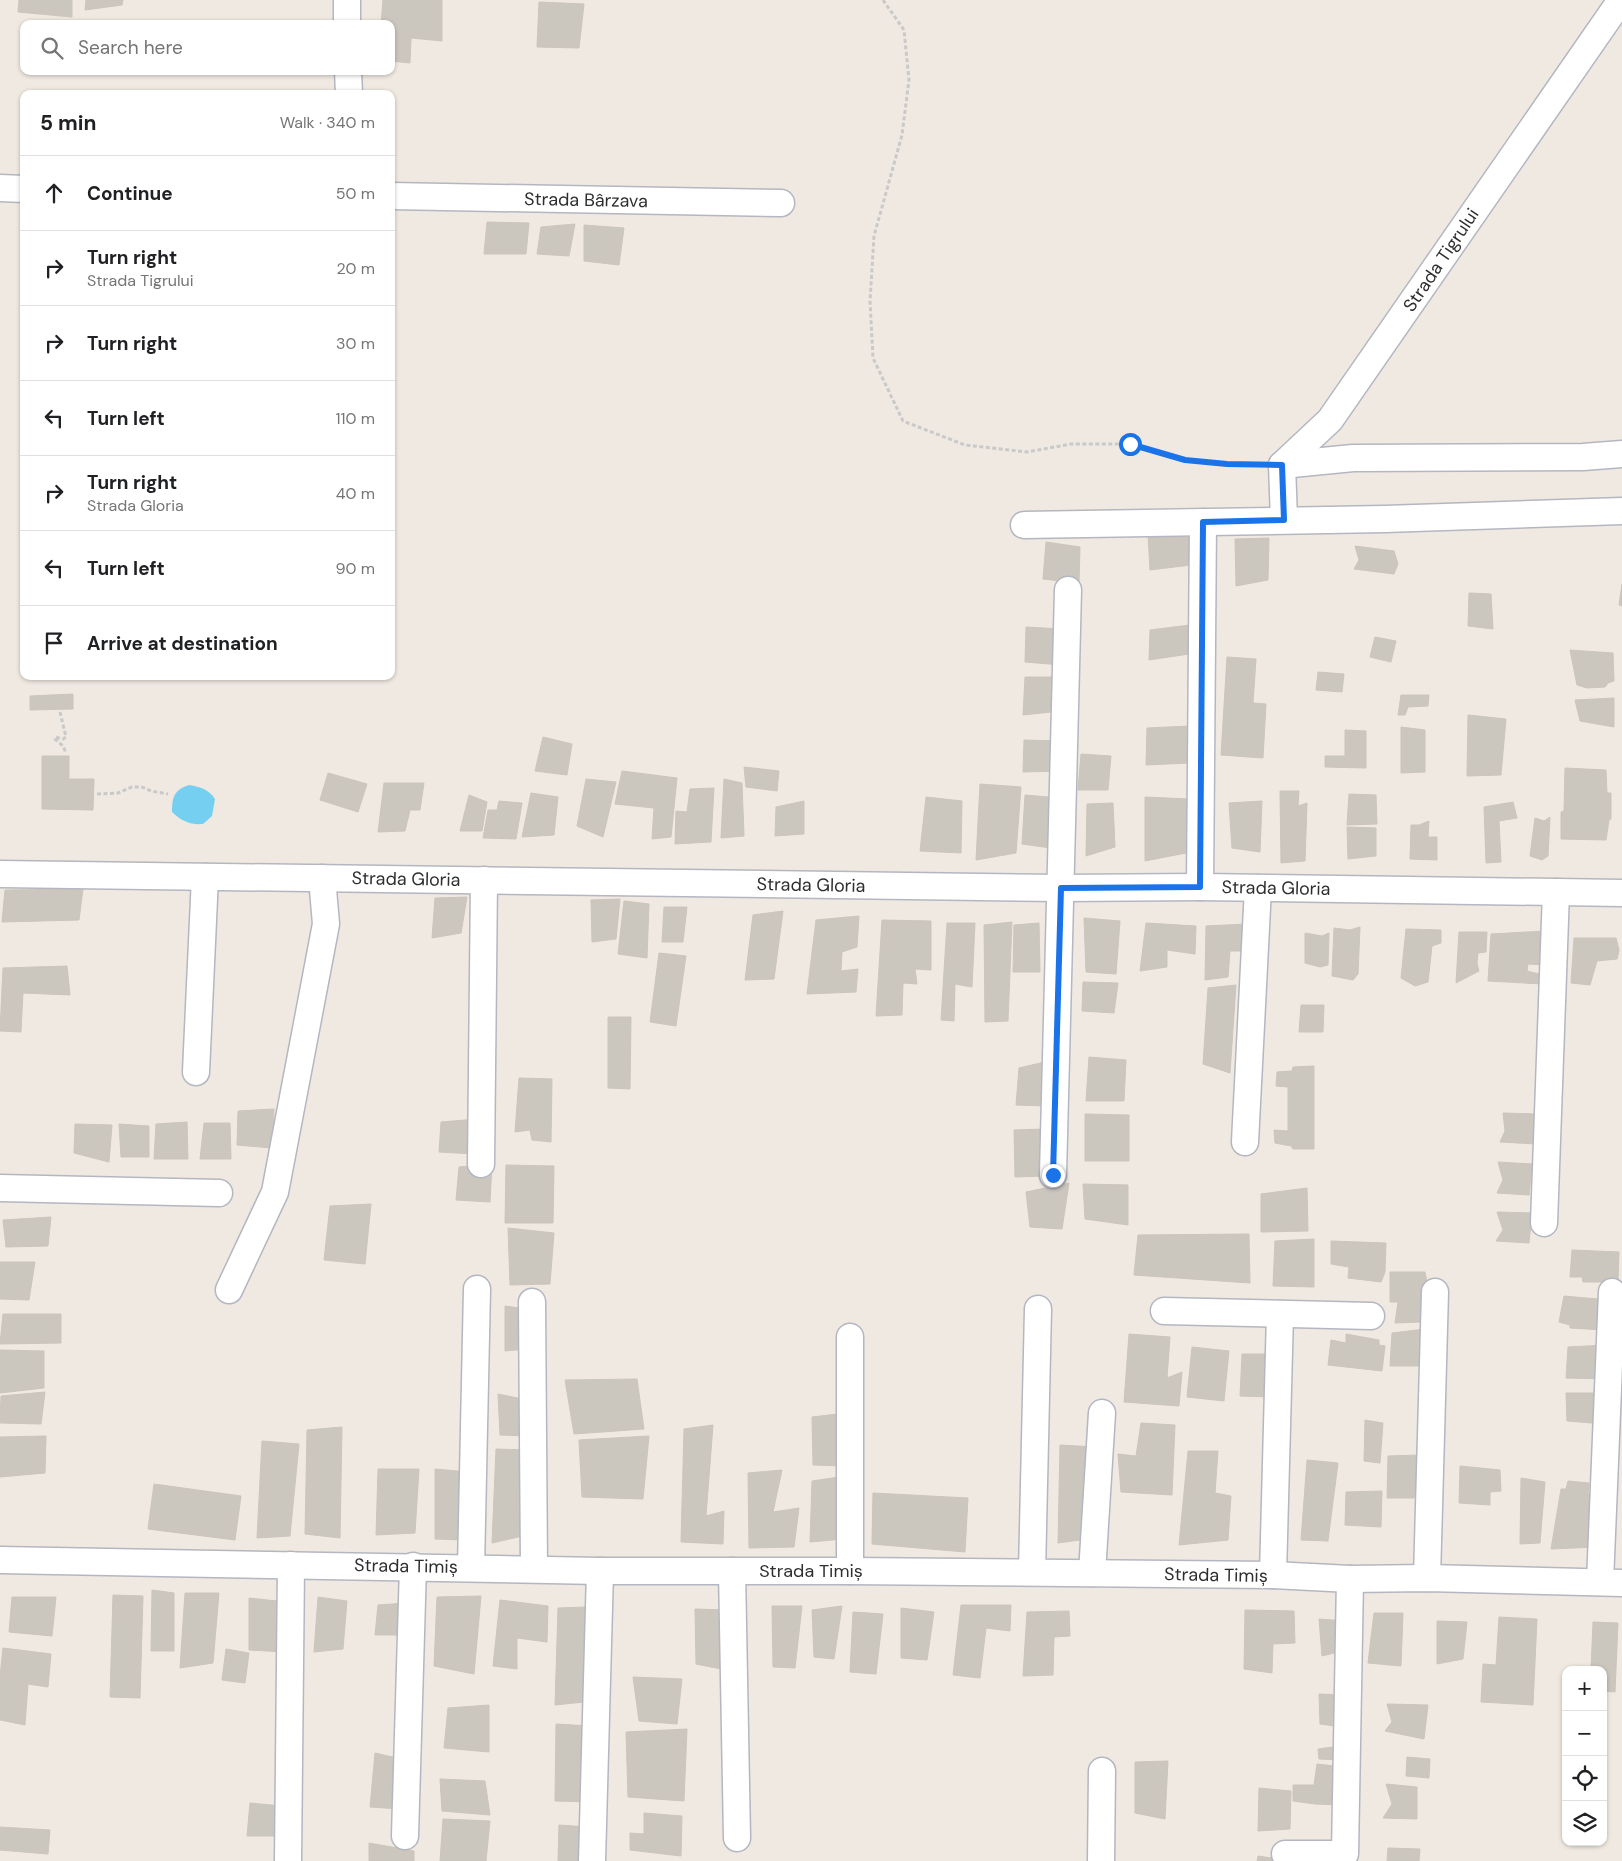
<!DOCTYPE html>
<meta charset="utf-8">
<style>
:root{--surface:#fff;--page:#f2f2f2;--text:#202124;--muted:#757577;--line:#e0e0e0}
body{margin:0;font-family:"DM Sans",sans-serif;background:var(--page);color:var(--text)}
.controls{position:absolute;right:15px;bottom:15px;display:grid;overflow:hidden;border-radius:10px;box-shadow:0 1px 4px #0004}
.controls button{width:45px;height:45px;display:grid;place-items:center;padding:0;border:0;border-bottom:1px solid var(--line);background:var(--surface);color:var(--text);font:25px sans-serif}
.stop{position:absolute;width:15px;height:15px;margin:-11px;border:4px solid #1a73e8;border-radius:50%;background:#fff}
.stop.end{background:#1a73e8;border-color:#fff;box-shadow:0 1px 5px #0008}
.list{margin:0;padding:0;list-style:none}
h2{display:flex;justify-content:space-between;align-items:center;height:65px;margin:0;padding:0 20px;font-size:21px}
h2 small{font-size:16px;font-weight:400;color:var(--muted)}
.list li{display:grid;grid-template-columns:32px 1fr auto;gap:15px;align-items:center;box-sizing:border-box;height:75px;padding:0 20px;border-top:1px solid var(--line)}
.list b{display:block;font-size:19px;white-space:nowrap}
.list p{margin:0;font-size:16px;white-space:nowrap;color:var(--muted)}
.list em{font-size:16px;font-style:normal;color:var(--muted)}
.icon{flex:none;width:28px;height:28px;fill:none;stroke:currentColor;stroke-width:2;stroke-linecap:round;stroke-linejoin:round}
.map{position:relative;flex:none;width:1622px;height:1861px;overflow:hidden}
.search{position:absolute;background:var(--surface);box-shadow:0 1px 4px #0004;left:20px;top:20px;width:375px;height:55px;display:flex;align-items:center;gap:12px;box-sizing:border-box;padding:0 18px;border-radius:10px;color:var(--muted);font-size:19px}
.panel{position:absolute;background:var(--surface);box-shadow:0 1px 4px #0004;left:20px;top:90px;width:375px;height:590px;border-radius:10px}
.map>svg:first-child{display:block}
</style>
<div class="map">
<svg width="1622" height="1861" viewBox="0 0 1622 1861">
<rect width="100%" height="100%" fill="#efe9e1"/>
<path fill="#75cff0" d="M189,785C201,787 208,789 215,799L212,816L203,824C191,825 181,821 172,812C172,797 174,790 189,785Z"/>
<g fill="#cbc7bf" stroke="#cbc5ba">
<polygon points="19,0 72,0 72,17 18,12"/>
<polygon points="86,0 123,0 122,5 85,10"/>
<polygon points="383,0 442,0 442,41 411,38 410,63 391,61 391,24 381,24"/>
<polygon points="539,2 584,4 579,48 537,47"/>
<polygon points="24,111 24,140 22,140"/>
<polygon points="487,222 529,223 526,254 484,254"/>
<polygon points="575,224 569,256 537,254 541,227"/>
<polygon points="584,225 624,228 619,265 584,261"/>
<polygon points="1148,535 1195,538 1191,565 1150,570"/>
<polygon points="1269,538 1268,580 1236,586 1235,539"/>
<polygon points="1046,542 1080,547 1079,583 1043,579"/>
<polygon points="1355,546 1394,551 1398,564 1394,574 1354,569 1359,560"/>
<polygon points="1622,584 1622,606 1619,605"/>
<polygon points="1469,593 1491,594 1493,629 1468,626"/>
<polygon points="1190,625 1189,654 1149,660 1150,630"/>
<polygon points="1026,627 1061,629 1061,665 1025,662"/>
<polygon points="1375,637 1396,641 1391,662 1370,657"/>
<polygon points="1570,650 1613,653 1614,681 1608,683 1605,687 1587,688 1577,685"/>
<polygon points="1227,657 1256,659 1253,703 1266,704 1263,758 1221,755"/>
<polygon points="1318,672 1344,674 1342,692 1316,690"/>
<polygon points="1025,677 1063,677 1060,711 1023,715"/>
<polygon points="73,694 73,709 30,710 30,696"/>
<polygon points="1401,695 1429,695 1428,706 1408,707 1405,715 1398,715"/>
<polygon points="1614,698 1614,727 1580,721 1575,700"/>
<polygon points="1468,715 1506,719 1501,775 1467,776"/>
<polygon points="1190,726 1189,763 1146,765 1147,728"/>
<polygon points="1401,727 1425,730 1425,772 1401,773"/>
<polygon points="1345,730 1366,731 1366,768 1325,767 1325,756 1345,756"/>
<polygon points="543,737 572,744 567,775 535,771"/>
<polygon points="1024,740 1059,741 1060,771 1023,772"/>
<polygon points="1081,754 1111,756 1108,790 1078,790"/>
<polygon points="42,756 69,756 69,779 94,779 93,810 42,809"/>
<polygon points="744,767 779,771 777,791 746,787"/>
<polygon points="1565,768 1606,770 1607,793 1611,793 1611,819 1609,820 1606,840 1561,839 1561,812 1564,811"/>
<polygon points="622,771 677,778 671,837 652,839 654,808 615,804"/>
<polygon points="328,773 367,784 358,812 320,800"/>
<polygon points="586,779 616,782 603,837 577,826"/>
<polygon points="724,779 742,783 744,836 721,838"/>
<polygon points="384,783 424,783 420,810 410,810 405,831 378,832"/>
<polygon points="980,784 1021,787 1016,853 976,860"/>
<polygon points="714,788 711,842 675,844 676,811 687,812 690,789"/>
<polygon points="1280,791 1299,791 1298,806 1307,803 1305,861 1281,863"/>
<polygon points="531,793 558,797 554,835 522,837"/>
<polygon points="1349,794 1376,795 1377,824 1347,825"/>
<polygon points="469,795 487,802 482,831 460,831"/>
<polygon points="1025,795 1060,798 1058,849 1022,844"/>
<polygon points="926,797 962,801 961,853 920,851"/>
<polygon points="1145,797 1189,799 1191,852 1145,861"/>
<polygon points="499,801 522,803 516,839 483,838 488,810 497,810"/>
<polygon points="804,801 804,834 775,836 776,807"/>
<polygon points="1262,801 1260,852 1232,848 1229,803"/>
<polygon points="1513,802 1517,818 1499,821 1501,862 1486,863 1484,807"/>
<polygon points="1113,803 1115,847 1086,856 1087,804"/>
<polygon points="1550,817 1548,856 1542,860 1530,856 1535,818 1544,821"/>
<polygon points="1429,821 1428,837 1437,837 1437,860 1410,859 1411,825 1419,825"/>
<polygon points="1347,827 1376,828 1376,856 1348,859"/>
<polygon points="83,889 79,920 2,922 5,890"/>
<polygon points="467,897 461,933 432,938 435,898"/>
<polygon points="620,899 616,939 592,942 591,900"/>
<polygon points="624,901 649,904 647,958 618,954"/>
<polygon points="664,907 687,907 683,942 662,942"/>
<polygon points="783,911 774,979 745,980 753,915"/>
<polygon points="859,916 857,947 842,952 841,971 858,969 856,992 807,994 816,920"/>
<polygon points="1084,918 1120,921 1116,974 1086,972"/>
<polygon points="882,920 931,921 931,970 915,969 917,984 903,983 902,1015 876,1016"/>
<polygon points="1012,922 1008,1021 985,1022 984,925"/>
<polygon points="947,923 975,923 972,987 955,984 954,1021 941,1020"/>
<polygon points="1039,923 1040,972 1013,972 1014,925"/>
<polygon points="1146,923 1196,926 1195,954 1167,950 1167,967 1140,971"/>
<polygon points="1247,924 1247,951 1230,951 1228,977 1205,980 1206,926"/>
<polygon points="1360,927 1358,974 1353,980 1332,976 1334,928 1350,930"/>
<polygon points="1406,929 1441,930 1441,943 1432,946 1428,982 1415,986 1401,978"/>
<polygon points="1545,931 1545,965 1528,964 1527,971 1543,975 1542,984 1488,981 1491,934"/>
<polygon points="1459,932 1487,932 1486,952 1478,953 1477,963 1479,971 1456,983"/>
<polygon points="1305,933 1322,936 1329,933 1328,965 1320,967 1305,963"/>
<polygon points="1574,938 1616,938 1619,950 1617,959 1597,961 1590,985 1571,983"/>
<polygon points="659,953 686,956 676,1026 650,1022"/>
<polygon points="67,966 70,995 23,993 21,1032 0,1031 3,968"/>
<polygon points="1083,982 1118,983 1114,1013 1082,1011"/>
<polygon points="1236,985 1230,1073 1203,1064 1208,988"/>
<polygon points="1301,1005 1324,1005 1323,1032 1299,1032"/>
<polygon points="608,1017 631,1017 630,1089 608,1088"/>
<polygon points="1089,1057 1126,1060 1124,1101 1086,1101"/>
<polygon points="1049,1061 1047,1106 1016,1105 1019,1068"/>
<polygon points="1314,1066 1314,1149 1293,1149 1291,1146 1275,1143 1274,1130 1288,1131 1288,1087 1276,1086 1277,1072 1292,1071 1293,1067"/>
<polygon points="519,1078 552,1079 551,1142 532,1140 530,1130 515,1132"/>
<polygon points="274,1109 272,1148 237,1145 238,1111"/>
<polygon points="1503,1113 1537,1114 1536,1144 1500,1142 1505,1131"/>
<polygon points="1085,1114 1129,1115 1129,1161 1085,1161"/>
<polygon points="477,1119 474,1154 439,1152 441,1122"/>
<polygon points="187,1122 188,1159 154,1159 156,1124"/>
<polygon points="204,1123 230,1123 231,1159 200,1159"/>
<polygon points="75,1124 112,1125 109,1162 74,1153"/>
<polygon points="119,1124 149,1126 149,1157 121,1157"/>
<polygon points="1044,1129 1045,1176 1015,1177 1014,1130"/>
<polygon points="1498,1162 1532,1164 1529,1195 1497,1193 1503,1180"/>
<polygon points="492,1164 490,1202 456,1200 459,1167"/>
<polygon points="506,1165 554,1166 553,1223 505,1223"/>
<polygon points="1069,1183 1062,1229 1030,1227 1026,1192"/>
<polygon points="1083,1184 1128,1185 1128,1225 1085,1219"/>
<polygon points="1307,1188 1308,1231 1261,1232 1261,1194"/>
<polygon points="371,1204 365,1264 324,1260 330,1206"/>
<polygon points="1497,1212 1532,1213 1529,1243 1496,1241 1503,1230"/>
<polygon points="51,1217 48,1246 6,1247 3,1220"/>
<polygon points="508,1228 554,1233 550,1284 510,1285"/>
<polygon points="1249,1234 1250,1283 1134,1275 1138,1235"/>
<polygon points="1314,1239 1314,1287 1273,1286 1275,1241"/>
<polygon points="1331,1241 1386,1243 1385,1272 1381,1282 1348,1278 1349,1267 1331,1264"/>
<polygon points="1572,1250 1619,1252 1618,1282 1583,1282 1582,1277 1570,1277"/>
<polygon points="0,1262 35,1262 29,1300 0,1299"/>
<polygon points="1390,1272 1425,1272 1431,1304 1421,1322 1395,1323 1398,1302 1390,1302"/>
<polygon points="1564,1296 1609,1300 1605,1330 1570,1328 1570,1325 1559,1322"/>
<polygon points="505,1306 527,1309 527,1349 505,1351"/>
<polygon points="3,1314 61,1314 61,1343 0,1344"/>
<polygon points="1425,1329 1424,1366 1390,1366 1392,1333"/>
<polygon points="1129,1334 1170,1337 1167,1378 1182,1372 1179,1406 1124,1402"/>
<polygon points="1346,1334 1379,1340 1379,1345 1385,1346 1382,1371 1328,1365 1331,1340 1346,1343"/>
<polygon points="1607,1345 1606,1379 1566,1378 1568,1347"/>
<polygon points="1192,1347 1229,1351 1224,1401 1187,1397"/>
<polygon points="0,1350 44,1351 44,1388 0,1393"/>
<polygon points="1242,1354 1271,1354 1270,1397 1240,1396"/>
<polygon points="637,1379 644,1429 574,1434 565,1380"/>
<polygon points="45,1392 41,1424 0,1423 1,1396"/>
<polygon points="1566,1393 1602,1393 1604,1424 1567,1421"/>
<polygon points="498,1394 527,1400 528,1436 500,1435"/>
<polygon points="846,1413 842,1466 813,1465 812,1417"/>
<polygon points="1365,1420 1383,1423 1380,1463 1364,1461"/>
<polygon points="1141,1423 1175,1425 1172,1495 1121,1492 1118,1454 1136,1456"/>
<polygon points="713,1425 706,1516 724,1511 723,1544 681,1542 684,1429"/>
<polygon points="342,1427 340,1538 305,1534 307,1430"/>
<polygon points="46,1436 45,1473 0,1477 0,1437"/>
<polygon points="649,1436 643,1499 582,1497 579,1440"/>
<polygon points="262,1441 299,1444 290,1536 257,1538"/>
<polygon points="1060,1445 1096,1447 1087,1539 1058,1543"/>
<polygon points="496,1449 528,1450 527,1535 492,1543"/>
<polygon points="1188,1451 1218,1451 1215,1493 1231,1496 1228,1540 1179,1545"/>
<polygon points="1419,1455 1414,1498 1387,1498 1388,1456"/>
<polygon points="1307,1460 1338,1463 1328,1541 1301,1540"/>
<polygon points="1460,1466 1500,1470 1501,1491 1490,1492 1490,1505 1459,1503"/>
<polygon points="378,1469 419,1469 415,1533 376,1535"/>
<polygon points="435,1469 468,1472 465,1540 435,1539"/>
<polygon points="782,1470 773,1512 799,1508 794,1547 749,1548 748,1473"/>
<polygon points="846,1476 843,1539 810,1542 812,1481"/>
<polygon points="1521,1478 1545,1482 1540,1543 1520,1544"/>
<polygon points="1568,1481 1589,1483 1588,1494 1601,1496 1597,1547 1551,1549 1561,1489 1566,1489"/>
<polygon points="154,1484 241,1496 235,1540 148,1529"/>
<polygon points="1382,1491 1381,1527 1345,1525 1346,1492"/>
<polygon points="873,1493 968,1498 965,1552 872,1544"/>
<polygon points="152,1590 174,1593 174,1651 151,1651"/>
<polygon points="185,1593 219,1593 213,1663 180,1668"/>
<polygon points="113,1595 143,1596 140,1698 110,1697"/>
<polygon points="481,1596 474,1674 434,1666 437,1597"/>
<polygon points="12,1597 56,1597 52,1636 9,1632"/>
<polygon points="318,1597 347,1601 343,1649 314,1652"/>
<polygon points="249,1598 286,1602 284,1652 249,1650"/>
<polygon points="500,1600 548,1606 547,1642 517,1638 517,1669 493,1666"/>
<polygon points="407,1603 406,1635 375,1635 378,1605"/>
<polygon points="961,1605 1011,1605 1010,1631 986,1628 980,1678 953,1675"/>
<polygon points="772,1606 802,1606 795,1668 773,1667"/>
<polygon points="842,1606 834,1659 814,1657 812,1610"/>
<polygon points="586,1607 584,1702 555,1705 558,1608"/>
<polygon points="901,1608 934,1612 927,1660 901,1658"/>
<polygon points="695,1609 726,1610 721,1669 696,1664"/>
<polygon points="1245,1610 1294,1611 1295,1643 1273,1644 1272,1673 1244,1669"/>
<polygon points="1069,1611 1070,1636 1054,1637 1053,1675 1023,1676 1027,1612"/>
<polygon points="853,1612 883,1614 876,1674 850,1672"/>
<polygon points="1374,1613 1403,1613 1401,1666 1368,1663"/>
<polygon points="1499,1617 1537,1619 1533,1705 1481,1702 1483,1664 1496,1665"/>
<polygon points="1319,1619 1346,1621 1346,1650 1322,1656"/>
<polygon points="1437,1621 1467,1622 1463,1659 1437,1664"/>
<polygon points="1593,1622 1618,1623 1615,1692 1603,1691 1603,1670 1591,1670"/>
<polygon points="3,1648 51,1654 48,1687 28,1684 25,1725 0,1720 0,1676"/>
<polygon points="226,1649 249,1653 245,1683 222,1680"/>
<polygon points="633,1677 682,1679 677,1724 639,1721"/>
<polygon points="1319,1694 1345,1695 1342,1727 1320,1724"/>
<polygon points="1387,1704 1428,1705 1424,1739 1385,1731 1392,1722"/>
<polygon points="489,1705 489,1752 444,1748 448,1708"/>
<polygon points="556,1724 590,1726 590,1802 555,1801"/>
<polygon points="687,1729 684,1801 628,1797 626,1732"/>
<polygon points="1340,1746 1343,1760 1319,1759 1318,1749"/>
<polygon points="375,1753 401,1759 400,1809 370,1807"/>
<polygon points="1407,1757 1430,1759 1429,1778 1406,1776"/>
<polygon points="1168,1761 1165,1819 1135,1813 1135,1762"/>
<polygon points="1317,1764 1343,1767 1343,1805 1315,1804 1293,1801 1293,1785 1314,1785"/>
<polygon points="440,1779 485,1781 490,1815 442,1811"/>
<polygon points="1386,1784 1417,1787 1417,1819 1383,1818 1392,1804"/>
<polygon points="1259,1788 1291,1791 1290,1829 1258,1831"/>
<polygon points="250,1803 282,1806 281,1836 247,1836"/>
<polygon points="644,1813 682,1816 681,1856 630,1850 630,1833 644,1834"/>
<polygon points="443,1819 490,1821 486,1861 440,1861"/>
<polygon points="559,1825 588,1827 588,1861 558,1861"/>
<polygon points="0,1827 50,1830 48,1854 0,1850"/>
<polygon points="369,1843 414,1851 414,1861 369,1861"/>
<polygon points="1388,1848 1420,1849 1419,1861 1387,1861"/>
<polygon points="1258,1856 1278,1859 1278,1861 1257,1861"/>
</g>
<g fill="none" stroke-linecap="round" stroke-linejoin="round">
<g stroke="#b4b7c1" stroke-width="29">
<g id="minor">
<polyline points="347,0 347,24"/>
<polyline points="348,71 349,94"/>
<polyline points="0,188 24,189"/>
<polyline points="391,196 781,203"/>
<polyline points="1282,465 1353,458 1583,457 1622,454"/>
<polyline points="1284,520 1282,465 1330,420 1621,0"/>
<polyline points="1024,525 1385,519 1622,511"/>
<polyline points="0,874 1061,888 1200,887 1622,893"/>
<polyline points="1200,887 1203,522"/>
<polyline points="196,1072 205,877"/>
<polyline points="1245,1142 1258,888"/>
<polyline points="481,1164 484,880"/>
<polyline points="1053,1175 1068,590"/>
<polyline points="0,1188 219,1193"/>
<polyline points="1544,1223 1556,892"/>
<polyline points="229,1290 275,1192 326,924 322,878"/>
<polyline points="532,1302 534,1569"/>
<polyline points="1164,1311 1371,1316"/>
<polyline points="850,1337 850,1571"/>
<polyline points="0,1560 600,1571 850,1571 1273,1575 1350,1579 1427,1578 1622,1583"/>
<polyline points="471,1567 477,1289"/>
<polyline points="732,1571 737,1838"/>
<polyline points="1032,1572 1038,1309"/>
<polyline points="1092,1573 1102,1413"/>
<polyline points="1273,1575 1280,1314"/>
<polyline points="1427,1578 1435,1292"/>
<polyline points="1600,1582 1612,1292"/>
<polyline points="405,1836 413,1566"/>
<polyline points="1285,1854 1345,1854 1350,1579"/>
<polyline points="288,1861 291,1565"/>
<polyline points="592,1861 600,1571"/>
<polyline points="1101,1861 1102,1771"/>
</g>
</g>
<g stroke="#c9c9c9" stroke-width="3" stroke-dasharray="4 2.5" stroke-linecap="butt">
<polyline points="883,0 904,30 909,80 902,135 874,236 870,301 873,358 903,421 965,445 1027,452 1071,444 1130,444 1185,460 1227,465 1259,465"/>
<polyline points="60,712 66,737 63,739 55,737 55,739 63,746 66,753"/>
<polyline points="97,794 118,793 132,787 142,787 151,791 168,794"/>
</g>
<use href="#minor" stroke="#fff" stroke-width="26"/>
</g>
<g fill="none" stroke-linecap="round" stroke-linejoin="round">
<polyline stroke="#1a73e8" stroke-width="6" points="1053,1175 1061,888 1200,887 1203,522 1284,520 1282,465 1227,464 1185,460 1130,444"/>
</g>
<g text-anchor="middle" stroke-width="4.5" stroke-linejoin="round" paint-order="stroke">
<g font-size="18" fill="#2e2e2e" stroke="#fff">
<text transform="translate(586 200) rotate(1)" y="6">Strada Bârzava</text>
<text transform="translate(1441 260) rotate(-56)" y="6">Strada Tigrului</text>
<text transform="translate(406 879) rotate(1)" y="6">Strada Gloria</text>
<text transform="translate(811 885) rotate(1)" y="6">Strada Gloria</text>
<text transform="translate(1276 888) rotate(1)" y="6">Strada Gloria</text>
<text transform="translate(406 1566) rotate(1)" y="6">Strada Timiș</text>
<text x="811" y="1577">Strada Timiș</text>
<text transform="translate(1216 1575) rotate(1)" y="6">Strada Timiș</text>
</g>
</g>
</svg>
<div class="controls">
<button>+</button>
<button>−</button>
<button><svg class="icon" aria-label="locate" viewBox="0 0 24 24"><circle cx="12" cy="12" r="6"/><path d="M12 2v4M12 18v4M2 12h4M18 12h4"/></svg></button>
<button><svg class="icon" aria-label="layers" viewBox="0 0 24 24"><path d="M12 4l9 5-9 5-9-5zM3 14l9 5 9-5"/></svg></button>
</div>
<div class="stop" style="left:1130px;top:444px"></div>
<div class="stop end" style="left:1053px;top:1175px"></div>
<div class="search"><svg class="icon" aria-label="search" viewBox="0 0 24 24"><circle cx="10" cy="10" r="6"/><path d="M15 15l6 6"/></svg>Search here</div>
<section class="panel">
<h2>5 min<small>Walk · 340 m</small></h2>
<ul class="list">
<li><svg class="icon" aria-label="ahead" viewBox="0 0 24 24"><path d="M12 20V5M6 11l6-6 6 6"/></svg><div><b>Continue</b></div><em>50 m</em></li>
<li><svg class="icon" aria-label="right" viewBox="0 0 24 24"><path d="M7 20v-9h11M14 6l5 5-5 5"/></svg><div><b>Turn right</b><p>Strada Tigrului</p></div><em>20 m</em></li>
<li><svg class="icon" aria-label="right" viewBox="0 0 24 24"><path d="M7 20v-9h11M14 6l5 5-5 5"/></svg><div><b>Turn right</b></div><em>30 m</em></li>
<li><svg class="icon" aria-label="left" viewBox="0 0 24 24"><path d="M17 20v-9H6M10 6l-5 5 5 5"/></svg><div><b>Turn left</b></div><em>110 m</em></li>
<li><svg class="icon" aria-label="right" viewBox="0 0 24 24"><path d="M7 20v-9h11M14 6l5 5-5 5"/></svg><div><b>Turn right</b><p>Strada Gloria</p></div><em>40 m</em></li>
<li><svg class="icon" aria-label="left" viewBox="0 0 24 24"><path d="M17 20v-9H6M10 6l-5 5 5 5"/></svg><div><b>Turn left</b></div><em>90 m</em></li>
<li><svg class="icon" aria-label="arrive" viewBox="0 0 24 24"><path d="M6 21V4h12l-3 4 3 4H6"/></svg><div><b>Arrive at destination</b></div></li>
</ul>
</section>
</div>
